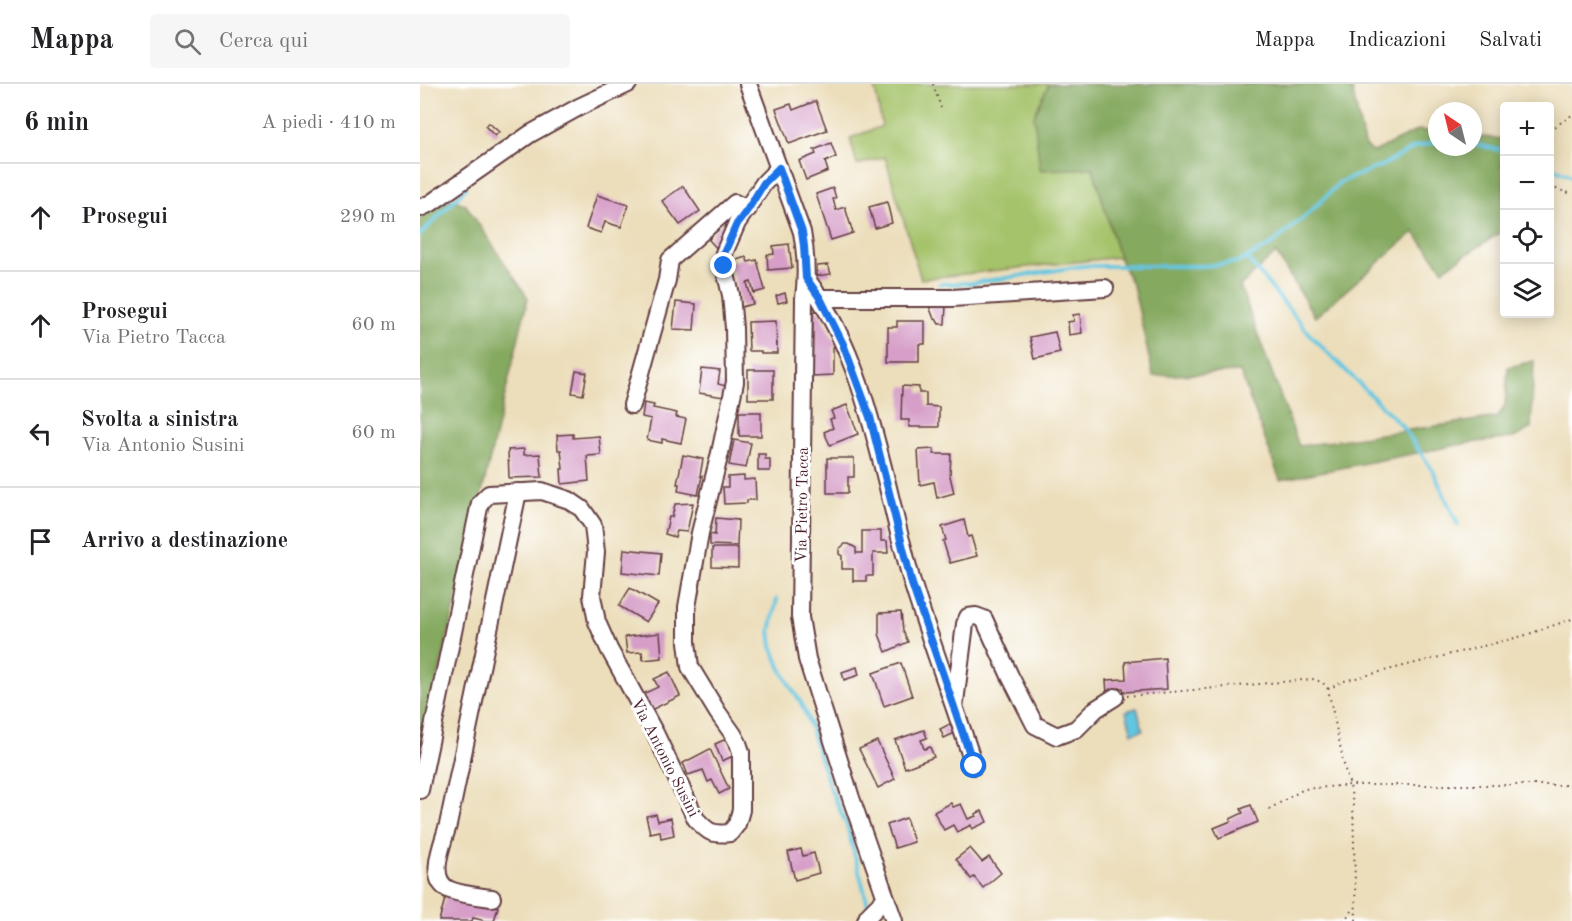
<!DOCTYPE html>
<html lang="it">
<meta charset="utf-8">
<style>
:root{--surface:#fff;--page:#f6f6f6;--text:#202124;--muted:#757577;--line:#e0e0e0}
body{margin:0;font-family:"Old Standard TT",serif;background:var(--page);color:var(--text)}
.controls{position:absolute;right:18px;top:18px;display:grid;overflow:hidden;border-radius:6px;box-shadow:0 3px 15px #0003}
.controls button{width:54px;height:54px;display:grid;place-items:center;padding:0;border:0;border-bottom:2px solid var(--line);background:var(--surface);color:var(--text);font:30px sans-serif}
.compass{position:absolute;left:1008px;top:18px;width:54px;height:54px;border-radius:50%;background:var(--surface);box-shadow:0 3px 15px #0003;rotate:325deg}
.stop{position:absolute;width:18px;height:18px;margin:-14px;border:4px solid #1a73e8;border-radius:50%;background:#fff}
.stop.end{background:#1a73e8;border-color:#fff;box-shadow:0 2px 6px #0008}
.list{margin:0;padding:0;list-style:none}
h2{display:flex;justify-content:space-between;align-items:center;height:78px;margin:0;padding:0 24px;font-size:26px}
h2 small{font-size:20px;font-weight:400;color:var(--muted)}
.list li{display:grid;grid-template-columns:39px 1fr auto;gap:18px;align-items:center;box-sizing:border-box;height:108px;padding:0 24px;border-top:2px solid var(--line)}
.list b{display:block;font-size:22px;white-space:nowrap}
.list p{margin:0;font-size:20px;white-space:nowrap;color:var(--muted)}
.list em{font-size:20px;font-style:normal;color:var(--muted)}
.icon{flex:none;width:33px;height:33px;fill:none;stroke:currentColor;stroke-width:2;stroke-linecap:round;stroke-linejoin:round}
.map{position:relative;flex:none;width:1152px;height:837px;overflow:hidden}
header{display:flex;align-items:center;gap:36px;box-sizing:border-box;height:84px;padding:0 30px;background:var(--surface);border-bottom:2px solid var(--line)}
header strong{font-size:28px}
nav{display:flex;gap:33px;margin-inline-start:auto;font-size:21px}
.search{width:420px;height:54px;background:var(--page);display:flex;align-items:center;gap:15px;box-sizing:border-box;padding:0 21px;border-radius:6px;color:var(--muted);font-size:22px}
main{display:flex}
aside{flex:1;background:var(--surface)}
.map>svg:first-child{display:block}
</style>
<header>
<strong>Mappa</strong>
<div class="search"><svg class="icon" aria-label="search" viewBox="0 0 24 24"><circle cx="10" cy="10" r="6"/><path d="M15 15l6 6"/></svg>Cerca qui</div>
<nav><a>Mappa</a><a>Indicazioni</a><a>Salvati</a></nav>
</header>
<main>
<aside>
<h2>6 min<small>A piedi · 410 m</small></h2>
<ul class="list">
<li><svg class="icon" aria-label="ahead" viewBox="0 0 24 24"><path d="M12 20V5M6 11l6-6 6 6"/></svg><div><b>Prosegui</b></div><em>290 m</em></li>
<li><svg class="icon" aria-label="ahead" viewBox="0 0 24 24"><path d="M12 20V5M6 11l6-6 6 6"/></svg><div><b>Prosegui</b><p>Via Pietro Tacca</p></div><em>60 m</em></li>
<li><svg class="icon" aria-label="left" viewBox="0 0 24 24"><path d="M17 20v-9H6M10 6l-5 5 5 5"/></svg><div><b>Svolta a sinistra</b><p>Via Antonio Susini</p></div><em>60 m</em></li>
<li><svg class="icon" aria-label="arrive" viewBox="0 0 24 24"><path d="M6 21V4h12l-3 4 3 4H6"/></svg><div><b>Arrivo a destinazione</b></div></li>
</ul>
</aside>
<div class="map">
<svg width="1152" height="837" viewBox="0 0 1152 837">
<rect width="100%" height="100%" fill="#fff"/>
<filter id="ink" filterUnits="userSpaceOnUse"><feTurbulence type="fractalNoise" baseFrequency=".0167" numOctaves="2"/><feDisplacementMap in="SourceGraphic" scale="12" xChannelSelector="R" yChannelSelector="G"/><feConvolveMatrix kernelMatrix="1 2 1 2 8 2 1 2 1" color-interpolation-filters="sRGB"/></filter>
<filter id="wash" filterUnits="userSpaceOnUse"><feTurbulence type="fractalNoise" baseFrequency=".008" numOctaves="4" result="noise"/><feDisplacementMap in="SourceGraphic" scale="24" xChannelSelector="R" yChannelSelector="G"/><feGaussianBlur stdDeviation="1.35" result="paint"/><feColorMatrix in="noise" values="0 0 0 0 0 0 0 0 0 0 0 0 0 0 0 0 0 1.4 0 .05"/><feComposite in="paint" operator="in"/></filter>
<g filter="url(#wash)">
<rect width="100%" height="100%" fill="#ecdebb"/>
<polygon fill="#a5c36b" stroke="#78714b" stroke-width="1.5" points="454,0 629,0 614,32 673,84 699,173 501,195 465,73 437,81 430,54 462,42"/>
<g fill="#84a95f" stroke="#676445" stroke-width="1.5">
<polygon points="629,0 931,0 944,60 953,68 998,46 1017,48 1017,63 1053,63 1053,52 1084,55 1084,78 1081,83 1084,97 1084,146 1023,186 994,148 895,233 856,169 820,202 879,362 1078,333 1085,321 1088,283 1114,277 1111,344 1094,354 1048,359 860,396 820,288 733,292 714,205 699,173 673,84 620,86 614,32"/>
<polygon points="31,114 46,121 108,214 3,657 0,662 0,131"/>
</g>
<polygon fill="#63c6e0" stroke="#567286" stroke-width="1.5" points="717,624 723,646 712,649 706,627"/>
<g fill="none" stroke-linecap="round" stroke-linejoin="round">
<g stroke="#63c6e0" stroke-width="4">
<polyline points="1053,60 1084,67"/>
<polyline points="1130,83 1152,92"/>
<polyline points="0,151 46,104"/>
<polyline points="827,174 891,252 983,343 1013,387 1038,441"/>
<polyline points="520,200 553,199 663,182 784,182 819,178 851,161 891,127 920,98 961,82 995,63 1017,58"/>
<polyline points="357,515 350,547 352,562 360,583 370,602 381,619 387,633 410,704 427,742 449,825"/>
</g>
</g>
<g id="blocks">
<g fill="#d69ec8">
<polygon points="396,17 407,46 369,60 356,25 371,20 373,26"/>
<polygon points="69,39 79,48 75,52 65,42"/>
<polygon points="411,59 416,73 405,78 408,87 386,96 379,77 396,70 394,66"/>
<polygon points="263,102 280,127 260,141 242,117"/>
<polygon points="413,104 416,114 413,115 416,126 425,123 433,149 411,156 396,110"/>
<polygon points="177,111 209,121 201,143 185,138 181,149 166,144"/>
<polygon points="467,118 472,139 455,144 449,123"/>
<polygon points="306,136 311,142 298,166 289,156 294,146"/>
<polygon points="369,160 372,184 348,186 347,171 354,170 353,162"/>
<polygon points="326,173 328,178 337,176 345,206 334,209 331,198 327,199 333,220 321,223 310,178"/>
<polygon points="408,181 411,190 397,192 397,182"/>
<polygon points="365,209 367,217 358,219 356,212"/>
<polygon points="256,218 276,220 274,246 253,245"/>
<polygon points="526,221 525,240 519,240 516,235 514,235 509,222"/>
<polygon points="398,226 417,262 413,263 413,291 392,292 393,228"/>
<polygon points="660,230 662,249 649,251 648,238 654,237 653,231"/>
<polygon points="356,237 357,269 341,269 341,267 329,267 328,238"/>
<polygon points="477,237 505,237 505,260 499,260 499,278 468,278 468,243 477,243"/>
<polygon points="635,248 640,269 615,275 610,253"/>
<polygon points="282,285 300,287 298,300 306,302 304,313 279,309"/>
<rect x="328" y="286" width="25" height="29"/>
<polygon points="156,287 167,289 163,311 152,309"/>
<polygon points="482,302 499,303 499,309 506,309 506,322 519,323 519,343 489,343 489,336 481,336"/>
<polygon points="224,319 234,321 233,324 257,329 256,333 266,335 261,359 242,355 242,359 227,356 231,335 222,333"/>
<polygon points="427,321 438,350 410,361 404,348 413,344 410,335 414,334 411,327"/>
<rect x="319" y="328" width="22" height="24"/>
<polygon points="153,350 153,354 179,352 181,371 167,372 169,397 142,400 141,385 143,385 141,366 138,366 137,351"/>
<polygon points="314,356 331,359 326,384 309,381"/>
<polygon points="104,365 104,371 120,370 122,393 89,394 88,366"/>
<polygon points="514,365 514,370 531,370 530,392 534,409 517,414 514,398 500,401 498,366"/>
<polygon points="338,370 345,370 345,375 350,375 350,387 338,387"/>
<polygon points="263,371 283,375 280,392 282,392 278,411 258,407 259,400 257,400"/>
<polygon points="407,374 434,374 434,393 428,393 428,409 407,409"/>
<polygon points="324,392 324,396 335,395 336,416 327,416 327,419 304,420 303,403 308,403 308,393"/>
<polygon points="273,419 267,448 257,447 255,453 245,450 249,433 252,433 255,420"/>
<polygon points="296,434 318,436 317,462 290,461 290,450 295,451"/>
<polygon points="544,436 548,453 551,452 557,472 530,479 523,457 526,456 522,443"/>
<polygon points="442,447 461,447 461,457 467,457 468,469 453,469 453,492 446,492 446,497 433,497 433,485 422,485 422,472 419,470 419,465 425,460 429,460 436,464 436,469 442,469"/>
<polygon points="292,464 318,464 318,484 292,483"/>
<polygon points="204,465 241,469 239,492 202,488"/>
<polygon points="210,504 238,520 226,538 199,522"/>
<polygon points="481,528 483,547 488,558 466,568 459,550 459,529"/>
<polygon points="240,549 242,574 223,576 222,568 207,569 205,553"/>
<polygon points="745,574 747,605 704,608 703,604 699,604 699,609 687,610 686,596 706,595 705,578"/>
<polygon points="481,579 492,612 464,622 453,589"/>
<polygon points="437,583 439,591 424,596 422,588"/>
<polygon points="249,588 260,612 231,626 223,610 238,603 234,595"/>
<polygon points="530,640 535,649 524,654 520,645"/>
<polygon points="504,646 507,654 501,656 504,665 510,663 514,673 485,684 475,656"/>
<polygon points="306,655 313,672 302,677 295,660"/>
<polygon points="457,657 475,695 458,704 439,665"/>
<polygon points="290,665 309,705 299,710 292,696 288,698 283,686 268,691 263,679"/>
<polygon points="531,719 533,723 541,720 548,735 556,732 555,730 562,727 567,738 552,745 551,741 537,748 533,741 524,746 514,728"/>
<polygon points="831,721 838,738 799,754 794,744 811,737 810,735 823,729 821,725"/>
<polygon points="236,730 238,737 251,734 254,751 241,754 240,747 230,749 226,732"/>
<polygon points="486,734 494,758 475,764 467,741"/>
<polygon points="550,764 562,778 569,773 581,789 563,804 554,793 551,795 536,775"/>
<polygon points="381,765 383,772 394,769 399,789 375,796 368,768"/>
<polygon points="26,811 78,823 74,837 66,837 53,834 52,837 19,837"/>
</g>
</g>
</g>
<g filter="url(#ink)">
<use href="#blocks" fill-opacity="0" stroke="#623c41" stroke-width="1.5"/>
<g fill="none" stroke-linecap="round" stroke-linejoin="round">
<g stroke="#623c41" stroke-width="20">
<g id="minor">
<path d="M328,0L382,148C386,170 387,192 384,214L380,533L387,575L431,714L474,837"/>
<polyline points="0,124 11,119 110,50 159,23 208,0"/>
<path d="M386,194C441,269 458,365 480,453C485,469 488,485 493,501C512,562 535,622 554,682"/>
<polyline points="400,214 532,214 685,204"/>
<polyline points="212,321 247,196 250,176 315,119 328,125"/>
<polyline points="535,618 545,540 548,533 556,532 564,535 590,592 615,641 637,652 656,645 676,625 695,613"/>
<path d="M0,706L60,419L69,410L122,407L149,416L162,425L173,441L176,468L172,512L177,538L189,565L235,649L276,735C288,748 291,751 310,749L317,740L321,726V668L318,659L313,650L298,629L270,583L267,558V523L280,449L300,369L315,298L314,244L311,211L304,182V169L317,139L344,99L359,84"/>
<path d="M72,814C58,812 43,811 30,806C6,796 23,759 28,741L98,408"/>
<polyline points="446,837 448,832 466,814"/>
</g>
</g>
<g stroke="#623c41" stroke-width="2" stroke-dasharray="1.5 4.5" stroke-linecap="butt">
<polyline points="513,0 521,24"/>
<polyline points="1130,46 1152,31"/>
<polyline points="1130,103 1152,110"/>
<polyline points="908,605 924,597 1103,552 1152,535"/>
<polyline points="707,612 894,595 903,599 908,605 926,690 930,701 933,721 936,837"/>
<polyline points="849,725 884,705 930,701 1152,701"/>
<polyline points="923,837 935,824"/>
</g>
<use href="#minor" stroke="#fff" stroke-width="16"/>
</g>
</g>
<g fill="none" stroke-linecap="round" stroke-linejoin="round" filter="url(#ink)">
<polyline stroke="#1a73e8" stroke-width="8" points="304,182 304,169 317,140 328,125 344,99 359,84 382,148 384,162 386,194 400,214 423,260 450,333 492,500 554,682"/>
</g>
<g text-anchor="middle" stroke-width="6" stroke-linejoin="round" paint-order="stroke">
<g font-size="16" fill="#4a1f2b" stroke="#fff">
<text transform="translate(381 421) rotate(-89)" y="6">Via Pietro Tacca</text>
<text transform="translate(246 673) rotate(63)" y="6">Via Antonio Susini</text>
</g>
</g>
</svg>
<div class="controls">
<button>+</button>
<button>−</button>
<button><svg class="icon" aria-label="locate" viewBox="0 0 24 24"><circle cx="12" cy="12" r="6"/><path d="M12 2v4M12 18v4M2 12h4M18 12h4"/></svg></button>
<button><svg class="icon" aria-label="layers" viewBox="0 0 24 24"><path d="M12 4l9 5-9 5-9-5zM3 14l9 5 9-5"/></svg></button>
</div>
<svg class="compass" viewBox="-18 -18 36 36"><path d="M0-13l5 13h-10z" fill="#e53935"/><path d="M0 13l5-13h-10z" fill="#757577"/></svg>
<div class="stop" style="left:554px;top:682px"></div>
<div class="stop end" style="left:304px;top:182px"></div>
</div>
</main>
